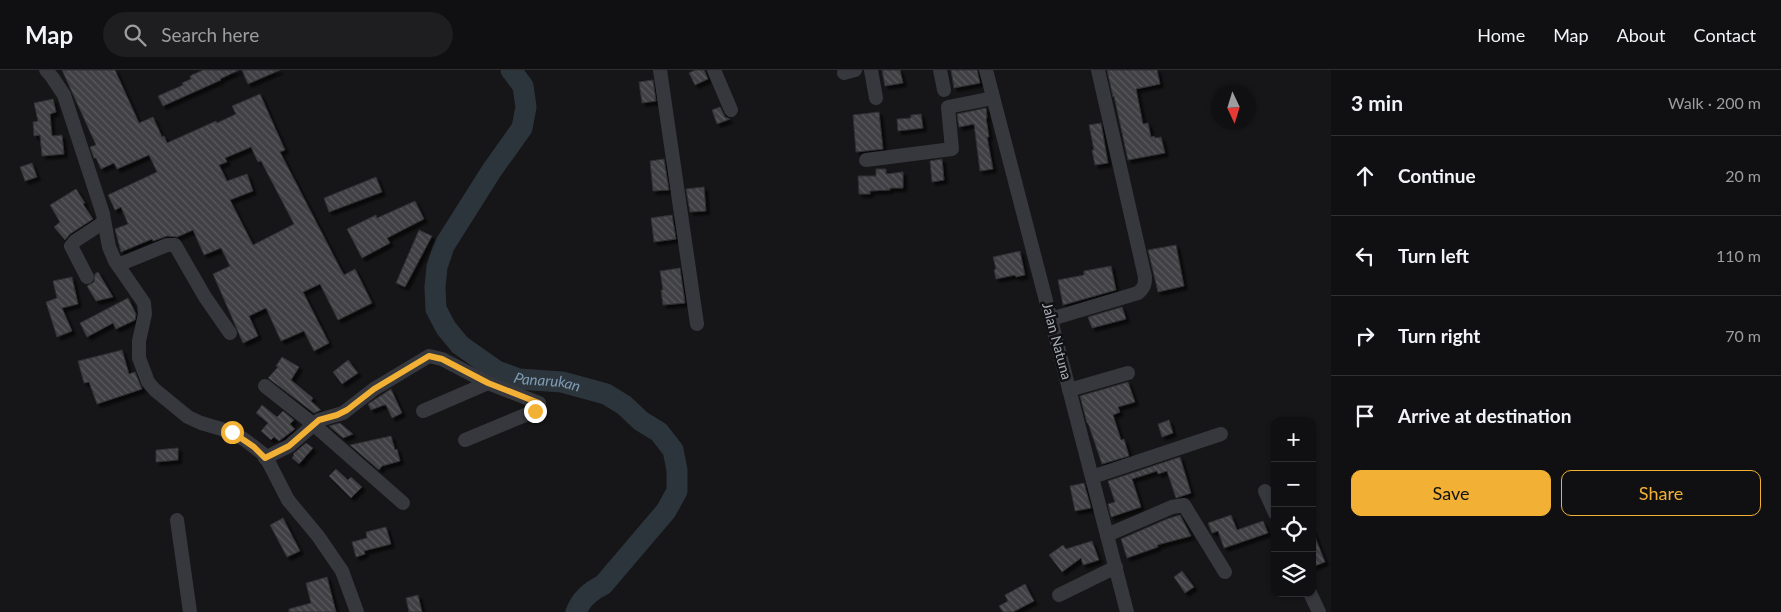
<!DOCTYPE html>
<meta charset="utf-8">
<style>
:root{--surface:#101012;--page:#1e1e20;--text:#f1f3f6;--muted:#9c9d9f;--line:#303032;--accent:#f2b134}
body{margin:0;font-family:Lato,sans-serif;background:var(--page);color:var(--text)}
.controls{position:absolute;right:15px;bottom:15px;display:grid;overflow:hidden;border-radius:10px;box-shadow:0 1px 4px #0004}
.controls button{width:45px;height:45px;display:grid;place-items:center;padding:0;border:0;border-bottom:1px solid var(--line);background:var(--surface);color:var(--text);font:25px sans-serif}
.compass{position:absolute;left:1211px;top:15px;width:45px;height:45px;border-radius:50%;background:var(--surface);box-shadow:0 1px 4px #0004;rotate:176deg}
.stop{position:absolute;width:15px;height:15px;margin:-11px;border:4px solid #f2b134;border-radius:50%;background:#fff}
.stop.end{background:#f2b134;border-color:#fff;box-shadow:0 1px 5px #0008}
.list{margin:0;padding:0;list-style:none}
h2{display:flex;justify-content:space-between;align-items:center;height:65px;margin:0;padding:0 20px;font-size:21px}
h2 small{font-size:16px;font-weight:400;color:var(--muted)}
.list li{display:grid;grid-template-columns:32px 1fr auto;gap:15px;align-items:center;box-sizing:border-box;height:80px;padding:0 20px;border-top:1px solid var(--line)}
.list b{display:block;font-size:19px;white-space:nowrap}
.list em{font-size:16px;font-style:normal;color:var(--muted)}
.actions{display:flex;gap:10px;padding:15px 20px}
.actions a{flex:1;padding:11px 0;border:1px solid var(--accent);border-radius:10px;text-align:center;font-size:18px;color:var(--accent)}
.actions .main{background:var(--accent);color:#111}
.icon{flex:none;width:28px;height:28px;fill:none;stroke:currentColor;stroke-width:2;stroke-linecap:round;stroke-linejoin:round}
.map{position:relative;flex:none;width:1331px;height:542px;overflow:hidden}
header{display:flex;align-items:center;gap:30px;box-sizing:border-box;height:70px;padding:0 25px;background:var(--surface);border-bottom:1px solid var(--line)}
header strong{font-size:24px}
nav{display:flex;gap:28px;margin-inline-start:auto;font-size:18px}
.search{width:350px;height:45px;background:var(--page);display:flex;align-items:center;gap:12px;box-sizing:border-box;padding:0 18px;border-radius:28px;color:var(--muted);font-size:19px}
main{display:flex}
aside{flex:1;background:var(--surface)}
.map>svg:first-child{display:block}
</style>
<header>
<strong>Map</strong>
<div class="search"><svg class="icon" aria-label="search" viewBox="0 0 24 24"><circle cx="10" cy="10" r="6"/><path d="M15 15l6 6"/></svg>Search here</div>
<nav><a>Home</a><a>Map</a><a>About</a><a>Contact</a></nav>
</header>
<main>
<div class="map">
<svg width="1331" height="542" viewBox="0 0 1331 542">
<defs>
<pattern id="building-back-hatch" width="6" height="6" patternUnits="userSpaceOnUse" patternTransform="scale(1.25)"><rect width="6" height="6" fill="#404145"/><path d="M-1 5l2 2M0 0l6 6M5-1l2 2" fill="none" stroke="#595a5e"/></pattern>
<filter id="shadow"><feDropShadow dx="3.5" dy="3.5" stdDeviation="1" flood-color="#0009"/></filter>
</defs>
<rect width="100%" height="100%" fill="#161618"/>
<g fill="none" stroke-linecap="round" stroke-linejoin="round">
<path stroke="#2c353c" stroke-width="21" id="s1" d="M511,0L523,16L526,37L522,58L492,100L444,176L437,197L435,217L436,239L446,258L460,275L497,301L519,309L562,312L606,324L624,335L641,351L659,362L673,380L677,400V421L666,441L603,515C590,521 581,529 576,542"/>
</g>
<g fill="url(#building-back-hatch)" stroke="#303034" fill-rule="evenodd" filter="url(#shadow)">
<path d="M62,0H115L139,53L153,47L162,67L164,66L167,73L216,51L217,53L236,44L232,36L260,24L285,80L280,82L339,196L344,205L355,199L372,233L338,250L320,214L303,222L329,273L314,281L304,261L281,271L266,238L249,246L258,266L243,273L213,204L230,196L221,178L204,185L193,160L177,167L167,166L153,171L152,169L121,182L115,159L128,154L121,137L115,140L108,125L157,102L149,85L117,99L114,93L101,99L96,88H94L90,77L96,75ZM251,77L258,92L261,91L294,154L253,175L230,130L253,121L247,104L227,111L219,95L227,92L225,88Z"/>
<polygon points="203,0 239,0 220,9 221,10 163,36 158,26 183,15 182,13 191,9 190,6"/>
<polygon points="242,0 280,0 248,14"/>
<polygon points="695,0 704,0 708,9 695,15 689,3"/>
<polygon points="882,0 900,0 903,13 885,16"/>
<polygon points="951,0 977,0 980,13 954,18"/>
<polygon points="1107,0 1157,0 1160,14 1136,19 1143,54 1148,53 1151,67 1154,66 1155,68 1161,67 1165,83 1128,90 1114,26 1113,27"/>
<polygon points="653,10 656,31 642,33 639,12"/>
<polygon points="53,29 56,42 50,44 52,66 62,65 64,84 42,86 40,65 34,66 33,52 38,51 34,33"/>
<polygon points="720,37 725,47 730,49 717,54 712,40"/>
<polygon points="986,38 987,48 986,48 989,67 987,67 993,99 980,101 974,54 959,57 957,44"/>
<polygon points="879,42 883,79 856,82 853,45"/>
<polygon points="921,44 923,58 898,61 897,49 911,48 911,45"/>
<polygon points="1101,53 1108,93 1095,95 1092,80 1094,80 1089,55"/>
<polygon points="664,89 669,120 653,121 650,91"/>
<polygon points="942,89 944,110 932,112 930,91"/>
<polygon points="32,93 37,107 25,111 20,97"/>
<polygon points="876,99 886,99 886,104 903,102 903,118 890,118 890,120 870,121 870,124 859,124 858,106 876,106"/>
<polygon points="376,107 382,122 329,142 324,128"/>
<polygon points="704,117 706,141 690,142 686,119"/>
<polygon points="76,119 85,133 83,134 93,149 70,164 65,170 54,157 60,152 50,135"/>
<polygon points="415,131 424,149 387,168 390,173 362,188 347,159 376,145 377,148"/>
<polygon points="672,145 676,169 654,172 651,148"/>
<polygon points="419,160 432,166 405,217 396,213"/>
<polygon points="1176,175 1184,216 1158,222 1148,180"/>
<polygon points="1020,181 1025,205 1016,207 1015,205 996,209 994,200 996,199 993,187"/>
<polygon points="1111,196 1116,220 1063,235 1058,210 1084,205 1084,201"/>
<polygon points="680,198 685,233 663,235 661,220 663,220 660,201"/>
<polygon points="98,202 113,227 96,231 87,216 94,212 95,204"/>
<polygon points="72,207 78,234 62,238 72,261 57,267 46,232 57,228 53,211"/>
<polygon points="128,228 136,244 135,250 116,259 113,253 87,267 80,253"/>
<polygon points="1122,237 1126,249 1092,258 1088,247"/>
<polygon points="122,280 129,304 135,302 142,319 97,334 89,312 84,313 78,291"/>
<polygon points="282,287 299,297 291,310 313,328 311,331 321,340 314,343 268,308 278,297 276,296"/>
<polygon points="348,290 358,303 342,314 333,302"/>
<polygon points="1128,312 1135,332 1118,337 1120,342 1113,345 1121,370 1124,369 1129,386 1102,394 1088,353 1087,353 1080,326"/>
<polygon points="391,319 402,343 392,348 386,335 384,335 371,340 368,334"/>
<polygon points="262,335 277,347 283,341 294,350 290,354 295,359 279,371 274,367 271,370 261,361 268,353 256,343"/>
<polygon points="1169,350 1173,363 1162,367 1158,354"/>
<polygon points="340,353 353,364 343,368 329,356"/>
<polygon points="391,366 395,380 397,379 400,391 382,396 379,400 350,375"/>
<polygon points="306,373 313,378 299,394 292,388 294,385 293,384"/>
<polygon points="178,378 178,390 156,392 156,380"/>
<polygon points="1180,387 1191,423 1176,428 1167,401 1158,404 1157,401 1132,409 1141,437 1111,447 1108,434 1115,432 1108,411"/>
<polygon points="336,399 348,410 351,407 362,417 351,428 329,406"/>
<polygon points="1084,413 1091,438 1075,441 1070,416"/>
<polygon points="1180,445 1191,466 1157,475 1158,477 1127,488 1121,469 1167,449"/>
<polygon points="1231,445 1237,460 1263,451 1268,463 1224,478 1218,461 1212,463 1208,453"/>
<polygon points="283,448 300,481 287,487 270,455"/>
<polygon points="386,457 391,474 364,481 365,484 356,487 352,472 367,468 366,462"/>
<polygon points="1312,459 1325,492 1312,497"/>
<polygon points="1092,471 1099,490 1083,495 1081,488 1062,502 1049,485 1063,475 1066,479"/>
<polygon points="1182,501 1194,517 1185,523 1174,507"/>
<polygon points="327,507 336,542 289,542 289,539 311,533 306,513"/>
<polygon points="1025,514 1034,531 1013,542 1003,542 999,536 1008,531 1005,525"/>
<polygon points="418,525 422,542 409,542 406,528"/>
</g>
<g fill="none" stroke-linecap="round" stroke-linejoin="round">
<g stroke="#37383d" stroke-width="14">
<polyline points="46,0 52,7 64,25 103,144 109,177 115,191 144,233 145,244 139,271 139,288 148,312 155,320 188,347 201,353 232,362 245,370 262,383 269,393 288,430 318,466 342,501 357,542"/>
<polyline points="660,0 697,254"/>
<polyline points="714,0 731,40"/>
<polyline points="871,0 876,28"/>
<polyline points="940,0 944,20"/>
<polyline points="986,0 1127,542"/>
<polyline points="844,3 855,0"/>
<polyline points="866,90 952,79 948,37 993,28"/>
<polyline points="118,195 167,175 175,175 205,227 230,263"/>
<polyline points="87,207 71,176 75,171 104,152"/>
<path d="M1051,249L1138,223C1144,218 1145,215 1145,207L1098,0"/>
<polyline points="265,316 313,354 403,433"/>
<polyline points="1069,320 1128,303"/>
<polyline points="423,341 488,313"/>
<polyline points="265,388 289,376 319,350 343,343 374,319 429,286 442,289 488,313 539,333 539,339 535,341 465,370"/>
<polyline points="1092,407 1221,364"/>
<polyline points="1265,421 1275,443"/>
<polyline points="177,450 190,542"/>
<polyline points="1107,465 1172,437 1184,435 1225,502"/>
<polyline points="1310,523 1319,542"/>
<polyline points="1059,525 1116,497"/>
</g>
</g>
<g fill="none" stroke-linecap="round" stroke-linejoin="round">
<polyline stroke="#f2b134" stroke-width="6" points="232,362 254,377 265,388 289,376 319,350 337,345 347,340 374,319 429,286 442,289 488,313 539,333 539,339 535,341"/>
</g>
<g text-anchor="middle" stroke-width="5" stroke-linejoin="round" paint-order="stroke">
<g font-size="14" fill="#a8adb8" stroke="#111113">
<text transform="translate(1057 271) rotate(75)" y="5">Jalan Natuna</text>
</g>
<g font-size="15" font-style="italic" fill="#7f9bb3" stroke="#111113">
<text dy="5" stroke="none"><textPath href="#s1" startOffset="409">Panarukan</textPath></text>
</g>
</g>
</svg>
<div class="controls">
<button>+</button>
<button>−</button>
<button><svg class="icon" aria-label="locate" viewBox="0 0 24 24"><circle cx="12" cy="12" r="6"/><path d="M12 2v4M12 18v4M2 12h4M18 12h4"/></svg></button>
<button><svg class="icon" aria-label="layers" viewBox="0 0 24 24"><path d="M12 4l9 5-9 5-9-5zM3 14l9 5 9-5"/></svg></button>
</div>
<svg class="compass" viewBox="-18 -18 36 36"><path d="M0-13l5 13h-10z" fill="#e53935"/><path d="M0 13l5-13h-10z" fill="#9c9d9f"/></svg>
<div class="stop" style="left:232px;top:362px"></div>
<div class="stop end" style="left:535px;top:341px"></div>
</div>
<aside>
<h2>3 min<small>Walk · 200 m</small></h2>
<ul class="list">
<li><svg class="icon" aria-label="ahead" viewBox="0 0 24 24"><path d="M12 20V5M6 11l6-6 6 6"/></svg><div><b>Continue</b></div><em>20 m</em></li>
<li><svg class="icon" aria-label="left" viewBox="0 0 24 24"><path d="M17 20v-9H6M10 6l-5 5 5 5"/></svg><div><b>Turn left</b></div><em>110 m</em></li>
<li><svg class="icon" aria-label="right" viewBox="0 0 24 24"><path d="M7 20v-9h11M14 6l5 5-5 5"/></svg><div><b>Turn right</b></div><em>70 m</em></li>
<li><svg class="icon" aria-label="arrive" viewBox="0 0 24 24"><path d="M6 21V4h12l-3 4 3 4H6"/></svg><div><b>Arrive at destination</b></div></li>
</ul>
<div class="actions"><a class="main">Save</a><a>Share</a></div>
</aside>
</main>
